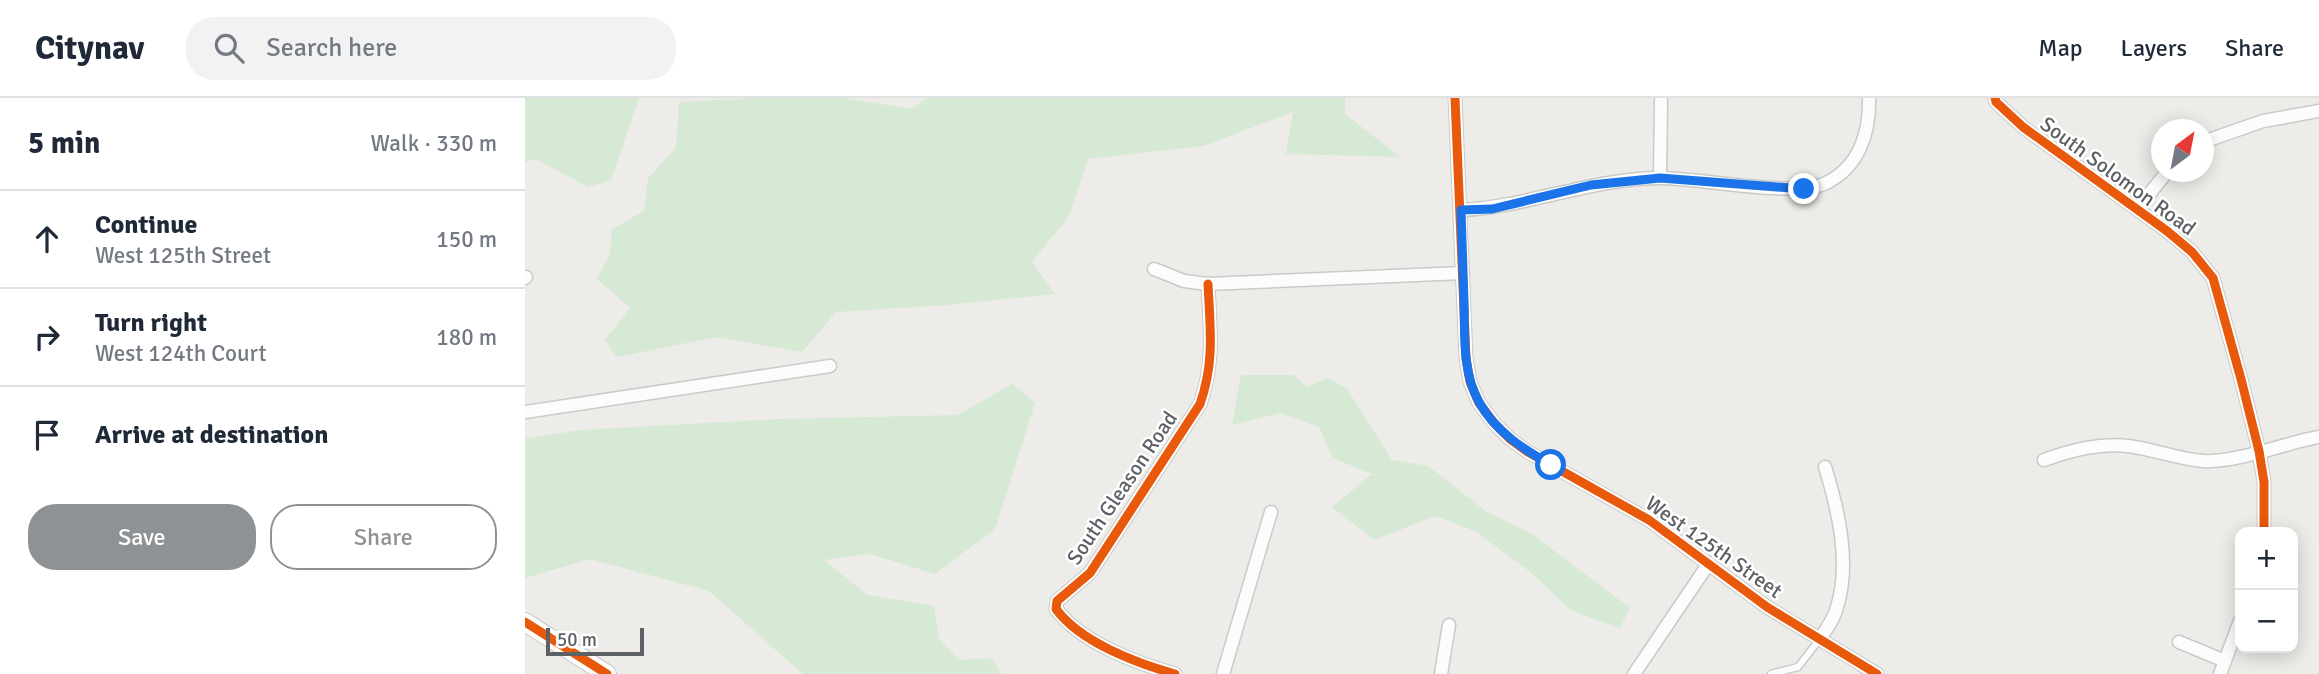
<!DOCTYPE html>
<meta charset="utf-8">
<style>
:root{--surface:#fff;--page:#f2f2f3;--text:#1f2937;--muted:#747a83;--line:#e0e1e3;--accent:#8f9294}
body{margin:0;font-family:Signika,sans-serif;background:var(--page);color:var(--text)}
.controls{position:absolute;right:21px;bottom:21px;display:grid;overflow:hidden;border-radius:14px;box-shadow:0 4px 18px #0003}
.controls button{width:63px;height:63px;display:grid;place-items:center;padding:0;border:0;border-bottom:2px solid var(--line);background:var(--surface);color:var(--text);font:35px sans-serif}
.compass{position:absolute;left:1626px;top:21px;width:63px;height:63px;border-radius:50%;background:var(--surface);box-shadow:0 4px 18px #0003;rotate:32deg}
.scale{position:absolute;left:21px;bottom:18px;width:98px;box-sizing:border-box;padding-left:7px;border:4px solid #5d6166;border-top:0;font-size:19px;line-height:24px;white-space:nowrap;color:#5d6166;-webkit-text-stroke:5px #fff;paint-order:stroke}
.stop{position:absolute;width:21px;height:21px;margin:-16px;border:5px solid #1a73e8;border-radius:50%;background:#fff}
.stop.end{background:#1a73e8;border-color:#fff;box-shadow:0 2px 7px #0008}
.list{margin:0;padding:0;list-style:none}
h2{display:flex;justify-content:space-between;align-items:center;height:91px;margin:0;padding:0 28px;font-size:30px}
h2 small{font-size:23px;font-weight:400;color:var(--muted)}
.list li{display:grid;grid-template-columns:46px 1fr auto;gap:21px;align-items:center;box-sizing:border-box;height:98px;padding:0 28px;border-top:2px solid var(--line)}
.list b{display:block;font-size:26px;white-space:nowrap}
.list p{margin:0;font-size:23px;white-space:nowrap;color:var(--muted)}
.list em{font-size:23px;font-style:normal;color:var(--muted)}
.actions{display:flex;gap:14px;padding:21px 28px}
.actions a{flex:1;padding:16px 0;border:2px solid var(--accent);border-radius:28px;text-align:center;font-size:24px;color:var(--accent)}
.actions .main{background:var(--accent);color:#fff}
.icon{flex:none;width:38px;height:38px;fill:none;stroke:currentColor;stroke-width:2;stroke-linecap:round;stroke-linejoin:round}
.map{position:relative;flex:none;width:1794px;height:576px;overflow:hidden}
header{display:flex;align-items:center;gap:42px;box-sizing:border-box;height:98px;padding:0 35px;background:var(--surface);border-bottom:2px solid var(--line)}
header strong{font-size:33px}
nav{display:flex;gap:38px;margin-inline-start:auto;font-size:24px}
.search{width:490px;height:63px;background:var(--page);display:flex;align-items:center;gap:18px;box-sizing:border-box;padding:0 24px;border-radius:28px;color:var(--muted);font-size:26px}
main{display:flex}
aside{flex:1;background:var(--surface)}
.map>svg:first-child{display:block}
</style>
<header>
<strong>Citynav</strong>
<div class="search"><svg class="icon" aria-label="search" viewBox="0 0 24 24"><circle cx="10" cy="10" r="6"/><path d="M15 15l6 6"/></svg>Search here</div>
<nav><a>Map</a><a>Layers</a><a>Share</a></nav>
</header>
<main>
<aside>
<h2>5 min<small>Walk · 330 m</small></h2>
<ul class="list">
<li><svg class="icon" aria-label="ahead" viewBox="0 0 24 24"><path d="M12 20V5M6 11l6-6 6 6"/></svg><div><b>Continue</b><p>West 125th Street</p></div><em>150 m</em></li>
<li><svg class="icon" aria-label="right" viewBox="0 0 24 24"><path d="M7 20v-9h11M14 6l5 5-5 5"/></svg><div><b>Turn right</b><p>West 124th Court</p></div><em>180 m</em></li>
<li><svg class="icon" aria-label="arrive" viewBox="0 0 24 24"><path d="M6 21V4h12l-3 4 3 4H6"/></svg><div><b>Arrive at destination</b></div></li>
</ul>
<div class="actions"><a class="main">Save</a><a>Share</a></div>
</aside>
<div class="map">
<svg width="1794" height="576" viewBox="0 0 1794 576">
<rect width="100%" height="100%" fill="#edece8"/>
<g fill="#d6e9d4">
<polygon points="0,0 114,0 86,82 63,89 11,61 0,64"/>
<polygon points="233,0 319,0 387,11 402,0 820,0 820,16 875,59 761,56 768,14 678,48 563,61 544,118 507,164 530,196 423,207 311,214 277,254 191,239 92,259 80,242 105,210 72,181 85,156 87,131 119,113 123,80 151,50 154,4"/>
<polygon points="716,277 768,277 782,289 803,280 822,291 867,362 903,368 962,414 1007,436 1105,510 1095,530 1045,512 1008,476 950,433 910,418 849,442 807,409 847,376 808,360 794,329 755,315 707,327"/>
<polygon points="487,286 510,305 470,431 410,476 345,456 299,462 342,497 409,508 414,541 434,562 467,560 476,576 278,576 184,493 65,461 0,480 0,341 55,332 253,321 433,317"/>
</g>
<g fill="none" stroke-linecap="round" stroke-linejoin="round">
<g stroke="#c9caca" stroke-width="9">
<polyline id="lane" points="1246,576 1273,569 1294,542"/>
</g>
<g stroke="#c9caca" stroke-width="15">
<g id="street">
<polyline points="930,0 941,260 945,284 954,305 969,325 985,341 1003,354 1124,422 1242,509 1352,576"/>
<polyline points="1470,0 1471,4 1498,29 1642,133 1667,154 1688,180 1716,281 1734,353 1739,384 1739,434"/>
<polyline points="1678,44 1738,23 1794,13"/>
<polyline points="1135,80 1136,3"/>
<polyline points="1612,111 1642,74"/>
<path d="M935,112C1003,109 1067,80 1136,80C1175,80 1270,100 1301,85C1334,69 1345,35 1344,0"/>
<polyline points="629,171 659,183 683,186 938,175"/>
<polyline points="0,180 1,179"/>
<polyline points="0,314 305,268"/>
<path d="M1519,362C1547,352 1573,345 1603,348C1628,351 1653,361 1678,363C1712,365 1759,345 1794,339"/>
<path d="M1294,542C1301,532 1309,521 1312,509C1326,465 1313,411 1300,369"/>
<polyline points="1654,544 1700,563"/>
<path d="M650,576C611,565 555,544 531,511L532,503L565,475L675,306C690,264 685,229 683,186"/>
<polyline points="698,576 746,414"/>
<polyline points="916,576 924,527"/>
<polyline points="1109,576 1184,465"/>
<polyline points="1695,576 1715,523"/>
</g>
</g>
<g stroke="#c8c8c9" stroke-width="20">
<polyline id="secondary" points="0,524 82,576"/>
</g>
<use href="#lane" stroke="#fcfcfc" stroke-width="6"/>
<use href="#street" stroke="#fcfcfc" stroke-width="12"/>
<use href="#secondary" stroke="#fcfcfc" stroke-width="18"/>
<g stroke="#fff" stroke-width="13">
<g id="cycleway">
<polyline points="930,0 941,260 945,284 954,305 969,325 985,341 1003,354 1124,422 1242,509 1352,576"/>
<polyline points="1470,0 1471,4 1498,29 1642,133 1667,154 1688,180 1716,281 1734,353 1739,384 1739,434"/>
<polyline points="0,524 82,576"/>
<path d="M650,576C611,565 555,544 531,511L532,503L565,475L675,306C690,264 685,229 683,186"/>
</g>
</g>
<use href="#cycleway" stroke="#e8590c" stroke-width="9"/>
</g>
<g fill="none" stroke-linecap="round" stroke-linejoin="round">
<path stroke="#1a73e8" stroke-width="9" d="M1026,367C998,351 970,333 954,304C937,274 940,237 939,204C938,173 937,143 936,112L967,111L1066,87L1135,80L1279,91"/>
</g>
<g text-anchor="middle" stroke-width="5" stroke-linejoin="round" paint-order="stroke">
<g font-size="21" fill="#5d6166" stroke="#fff">
<text transform="translate(1593 78) rotate(36)" y="7">South Solomon Road</text>
<text transform="translate(597 390) rotate(-56)" y="7">South Gleason Road</text>
<text transform="translate(1189 449) rotate(35)" y="7">West 125th Street</text>
</g>
</g>
</svg>
<div class="controls">
<button>+</button>
<button>−</button>
</div>
<svg class="compass" viewBox="-18 -18 36 36"><path d="M0-13l5 13h-10z" fill="#e53935"/><path d="M0 13l5-13h-10z" fill="#747a83"/></svg>
<div class="scale">50 m</div>
<div class="stop" style="left:1026px;top:367px"></div>
<div class="stop end" style="left:1279px;top:91px"></div>
</div>
</main>
